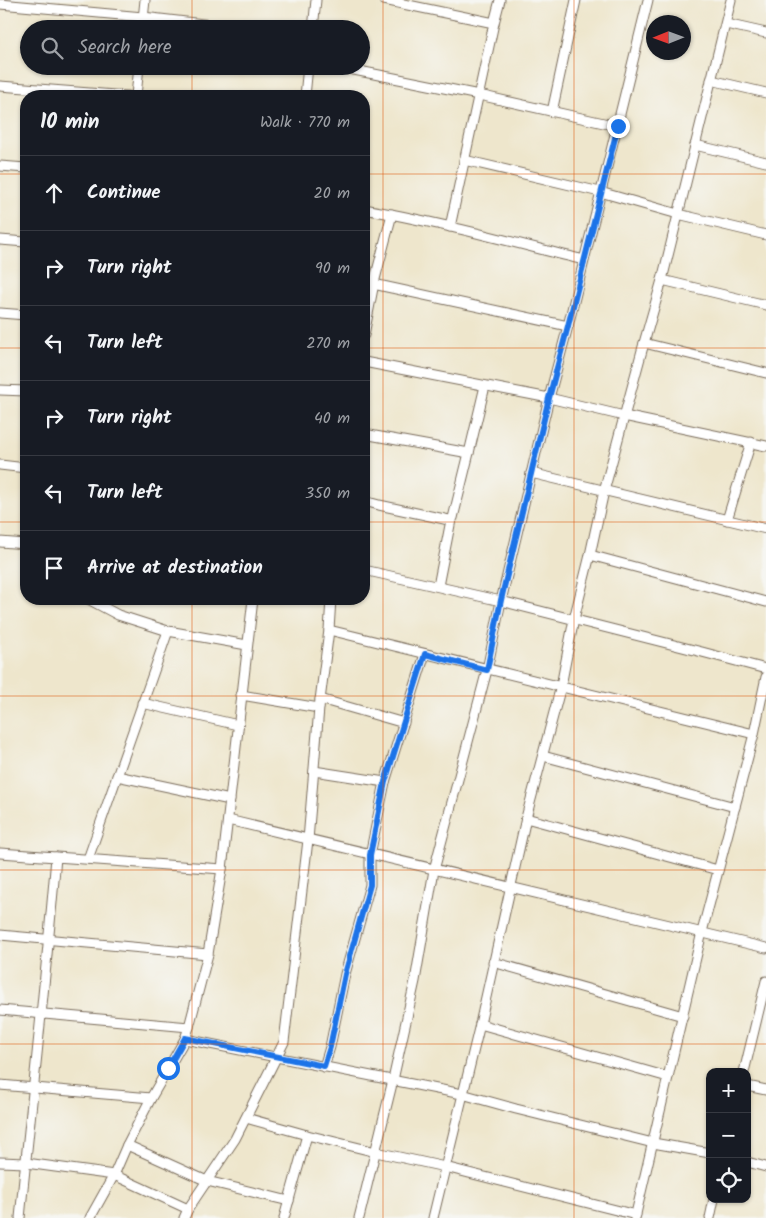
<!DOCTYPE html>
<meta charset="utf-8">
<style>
:root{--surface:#171b24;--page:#20242c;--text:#f1f3f6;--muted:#9ea1a6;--line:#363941}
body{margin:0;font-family:Kalam,sans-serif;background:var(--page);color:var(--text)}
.controls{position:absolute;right:15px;bottom:15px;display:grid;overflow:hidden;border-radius:10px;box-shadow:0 1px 4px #0004}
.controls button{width:45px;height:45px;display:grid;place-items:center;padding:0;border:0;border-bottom:1px solid var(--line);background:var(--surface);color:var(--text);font:25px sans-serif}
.compass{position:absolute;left:646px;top:15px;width:45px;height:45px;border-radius:50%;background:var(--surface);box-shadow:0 1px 4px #0004;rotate:269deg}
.stop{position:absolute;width:15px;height:15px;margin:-11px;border:4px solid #1a73e8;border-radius:50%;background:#fff}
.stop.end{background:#1a73e8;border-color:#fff;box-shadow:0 1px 5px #0008}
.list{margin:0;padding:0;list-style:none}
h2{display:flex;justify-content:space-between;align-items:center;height:65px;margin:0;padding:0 20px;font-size:21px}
h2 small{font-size:16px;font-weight:400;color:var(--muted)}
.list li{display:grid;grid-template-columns:32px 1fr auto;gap:15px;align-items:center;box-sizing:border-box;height:75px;padding:0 20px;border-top:1px solid var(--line)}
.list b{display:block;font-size:19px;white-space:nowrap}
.list em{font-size:16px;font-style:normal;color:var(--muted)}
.icon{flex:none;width:28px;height:28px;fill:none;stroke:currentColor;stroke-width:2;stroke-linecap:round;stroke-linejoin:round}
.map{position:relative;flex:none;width:766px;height:1218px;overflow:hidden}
.search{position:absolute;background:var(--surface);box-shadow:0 1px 4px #0004;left:20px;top:20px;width:350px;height:55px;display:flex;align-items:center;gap:12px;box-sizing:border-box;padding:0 18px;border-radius:28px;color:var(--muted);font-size:19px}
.panel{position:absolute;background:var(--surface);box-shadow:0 1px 4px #0004;left:20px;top:90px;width:350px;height:515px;border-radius:20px}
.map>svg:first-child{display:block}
</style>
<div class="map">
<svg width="766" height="1218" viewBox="0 0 766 1218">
<rect width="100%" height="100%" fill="#f6f6f2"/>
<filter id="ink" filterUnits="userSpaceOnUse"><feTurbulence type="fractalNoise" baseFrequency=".02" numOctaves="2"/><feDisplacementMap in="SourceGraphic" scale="10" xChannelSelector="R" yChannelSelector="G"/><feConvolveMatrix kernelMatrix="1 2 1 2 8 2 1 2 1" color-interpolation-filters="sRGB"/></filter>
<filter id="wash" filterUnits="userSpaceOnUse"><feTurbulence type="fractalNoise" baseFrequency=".0096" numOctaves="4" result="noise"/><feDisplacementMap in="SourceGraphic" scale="20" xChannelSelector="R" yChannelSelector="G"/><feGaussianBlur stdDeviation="1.12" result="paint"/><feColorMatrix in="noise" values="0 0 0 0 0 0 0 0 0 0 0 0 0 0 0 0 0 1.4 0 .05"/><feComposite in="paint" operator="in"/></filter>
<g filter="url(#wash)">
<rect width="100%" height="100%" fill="#eee6cc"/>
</g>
<g filter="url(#ink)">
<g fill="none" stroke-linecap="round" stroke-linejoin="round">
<g stroke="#7a6c5b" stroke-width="11">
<g id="street">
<polyline points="384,0 494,23 500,0"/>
<polyline points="0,4 143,17 246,29"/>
<polyline points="726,24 766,33"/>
<polyline points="142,29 145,0"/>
<polyline points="313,29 316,0"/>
<polyline points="334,66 479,95 617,126"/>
<polyline points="711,80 766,93"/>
<polyline points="0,86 128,96"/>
<polyline points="136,96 139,66"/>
<polyline points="305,96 308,66"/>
<polyline points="552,112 576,0"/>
<polyline points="695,145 766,162"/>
<polyline points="464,160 600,192 678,214 766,235"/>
<polyline points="0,166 26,168"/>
<path d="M364,209C438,222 511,242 584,260"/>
<polyline points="450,227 494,23"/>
<polyline points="0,240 26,242"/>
<polyline points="662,280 766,305"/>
<polyline points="364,282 568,326"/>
<polyline points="0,313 26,315"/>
<polyline points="364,335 374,283 392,214"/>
<polyline points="644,343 766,373"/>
<polyline points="364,362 549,398 624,416 766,446"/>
<polyline points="0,390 26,391"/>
<polyline points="364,434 469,453"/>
<polyline points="0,465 26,468"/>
<polyline points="531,473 766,529"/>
<polyline points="364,501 379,505 449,520 453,518 469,453 485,386"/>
<polyline points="727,520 751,442"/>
<polyline points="0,542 26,544"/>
<polyline points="590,555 766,602"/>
<polyline points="364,570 501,601 702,652 766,669"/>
<polyline points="438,586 451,520"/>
<polyline points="88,599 118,615 168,631"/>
<polyline points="329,630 754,734"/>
<polyline points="241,695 319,708"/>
<polyline points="320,699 404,723"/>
<polyline points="142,703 238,725"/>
<polyline points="543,756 735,807"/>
<polyline points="314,771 385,782"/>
<polyline points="117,776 230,800"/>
<polyline points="526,818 718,870"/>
<polyline points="228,820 766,948"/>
<polyline points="0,853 56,857"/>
<polyline points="88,859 168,631 247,645"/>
<polyline points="0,935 208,954"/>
<polyline points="493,962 683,1016"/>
<polyline points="0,1010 189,1027"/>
<polyline points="480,1024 668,1077"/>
<polyline points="185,1039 462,1094 516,1109 653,1143 710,1153"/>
<polyline points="324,1067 330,1047 345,974 370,885 370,855 385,782 425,654"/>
<polyline points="744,1072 766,981"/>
<polyline points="0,1085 151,1098"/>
<polyline points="747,1086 766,1090"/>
<polyline points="246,1118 307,1135"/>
<polyline points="127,1145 207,1181 289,1201"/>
<polyline points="0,1162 26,1163 114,1175 188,1209"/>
<polyline points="747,1162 766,1167"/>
<path d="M20,1218C32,1098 46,977 56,857L222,869"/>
<polyline points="90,1218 114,1175 127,1145 151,1098 185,1039 189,1027 208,954 222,869 253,599"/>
<polyline points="184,1218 188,1209 235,1139 284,1042 308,840 319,708 329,630 331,599"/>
<polyline points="284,1218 307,1135 376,1152 445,1167 636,1215"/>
<polyline points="359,1218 393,1080 415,981 434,870 487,670 501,601 549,398 568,326 648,0"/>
<polyline points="433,1218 480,1024 526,818 561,686 574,619 590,555 604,491 644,343 662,280 731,0"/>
<polyline points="635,1218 702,932 754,734 766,677"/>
<polyline points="710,1218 714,1199"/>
</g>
</g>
<use href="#street" stroke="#fff" stroke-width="9"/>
</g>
</g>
<g fill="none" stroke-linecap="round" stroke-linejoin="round" filter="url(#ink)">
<polyline stroke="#1a73e8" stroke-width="6" points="168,1068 185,1038 324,1066 330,1047 345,974 370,885 370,855 385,782 425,654 487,670 501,600 549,398 568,326 618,126"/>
</g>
<path fill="none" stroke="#df570d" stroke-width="1" stroke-opacity="0.55" d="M192,0V29M383,0V1218M574,0V1218M192,66V96M0,174H26M364,174H766M0,348H26M364,348H766M0,522H26M364,522H766M192,599V1218M0,696H766M0,870H766M0,1044H766"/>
</svg>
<div class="controls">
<button>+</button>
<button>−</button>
<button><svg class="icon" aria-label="locate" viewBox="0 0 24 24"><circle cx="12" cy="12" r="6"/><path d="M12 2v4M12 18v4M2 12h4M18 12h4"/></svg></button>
</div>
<svg class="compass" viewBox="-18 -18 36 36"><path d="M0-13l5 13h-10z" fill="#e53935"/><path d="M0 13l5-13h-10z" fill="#9ea1a6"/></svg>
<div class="stop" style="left:168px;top:1068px"></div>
<div class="stop end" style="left:618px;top:126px"></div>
<div class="search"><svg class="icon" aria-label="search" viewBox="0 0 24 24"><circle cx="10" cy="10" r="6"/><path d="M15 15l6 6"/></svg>Search here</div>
<section class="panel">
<h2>10 min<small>Walk · 770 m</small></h2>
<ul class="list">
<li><svg class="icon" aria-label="ahead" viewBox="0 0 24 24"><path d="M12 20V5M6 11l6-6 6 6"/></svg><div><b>Continue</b></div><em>20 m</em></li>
<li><svg class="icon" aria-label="right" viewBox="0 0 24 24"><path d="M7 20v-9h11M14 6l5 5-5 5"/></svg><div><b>Turn right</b></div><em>90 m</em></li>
<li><svg class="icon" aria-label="left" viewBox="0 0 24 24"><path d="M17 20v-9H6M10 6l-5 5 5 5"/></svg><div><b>Turn left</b></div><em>270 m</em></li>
<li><svg class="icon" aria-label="right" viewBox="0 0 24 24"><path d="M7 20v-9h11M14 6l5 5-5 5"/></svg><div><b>Turn right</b></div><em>40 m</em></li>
<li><svg class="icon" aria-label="left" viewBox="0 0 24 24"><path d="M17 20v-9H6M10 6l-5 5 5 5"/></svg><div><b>Turn left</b></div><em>350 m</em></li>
<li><svg class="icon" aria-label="arrive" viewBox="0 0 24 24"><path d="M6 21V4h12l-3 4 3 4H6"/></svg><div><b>Arrive at destination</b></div></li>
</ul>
</section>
</div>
